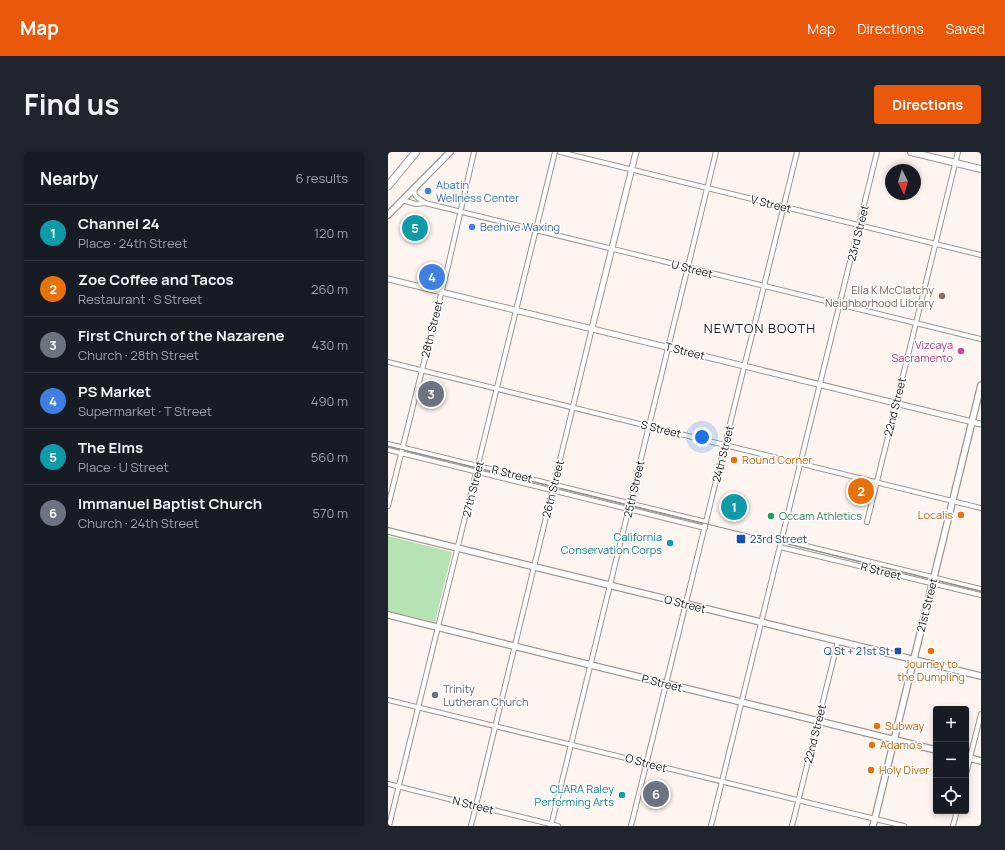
<!DOCTYPE html>
<meta charset="utf-8">
<style>
:root{--surface:#171b24;--page:#20242c;--text:#f1f3f6;--muted:#9ea1a6;--line:#363941;--accent:#ea580c}
body{margin:0;font-family:Manrope,sans-serif;background:var(--page);color:var(--text)}
.controls{position:absolute;right:12px;bottom:12px;display:grid;overflow:hidden;border-radius:4px;box-shadow:0 2px 6px #0003}
.controls button{width:36px;height:36px;display:grid;place-items:center;padding:0;border:0;border-bottom:1px solid var(--line);background:var(--surface);color:var(--text);font:20px sans-serif}
.compass{position:absolute;left:497px;top:12px;width:36px;height:36px;border-radius:50%;background:var(--surface);box-shadow:0 2px 6px #0003;rotate:175deg}
.you{position:absolute;left:314px;top:285px;width:14px;height:14px;margin:-10px;border:3px solid #fff;border-radius:50%;background:#1a73e8;box-shadow:0 0 0 6px #1a73e833}
.badge{display:grid;place-items:center;width:26px;height:26px;border-radius:50%;background:var(--accent);color:#fff;font-size:13px;font-weight:700}
.pin{position:absolute;translate:-50% -50%;border:2px solid #fff;box-shadow:0 1px 4px #0006}
.list{margin:0;padding:0;list-style:none}
h2{display:flex;justify-content:space-between;align-items:center;height:52px;margin:0;padding:0 16px;font-size:17px}
h2 small{font-size:13px;font-weight:400;color:var(--muted)}
.list li{display:grid;grid-template-columns:26px 1fr auto;gap:12px;align-items:center;box-sizing:border-box;height:56px;padding:0 16px;border-top:1px solid var(--line)}
.list b{display:block;font-size:15px;white-space:nowrap}
.list p{margin:0;font-size:13px;white-space:nowrap;color:var(--muted)}
.list em{font-size:13px;font-style:normal;color:var(--muted)}
.icon{flex:none;width:22px;height:22px;fill:none;stroke:currentColor;stroke-width:2;stroke-linecap:round;stroke-linejoin:round}
.map{position:relative;flex:none;width:593px;height:674px;overflow:hidden;border-radius:4px}
header{display:flex;align-items:center;gap:24px;box-sizing:border-box;height:56px;padding:0 20px;background:var(--accent);color:#fff}
header strong{font-size:19px}
nav{display:flex;gap:22px;margin-inline-start:auto;font-size:14px}
.intro{display:flex;align-items:center;justify-content:space-between;box-sizing:border-box;height:96px;padding:0 24px}
h1{margin:0;font-size:28px}
.button{padding:10px 18px;border-radius:4px;background:var(--accent);color:#fff;font-size:14px;font-weight:700}
main{display:flex;gap:24px;padding:0 24px}
aside{flex:1;background:var(--surface);border-radius:4px;box-shadow:0 2px 6px #0003}
.map>svg:first-child{display:block}
</style>
<header>
<strong>Map</strong>
<nav><a>Map</a><a>Directions</a><a>Saved</a></nav>
</header>
<div class="intro"><h1>Find us</h1><a class="button">Directions</a></div>
<main>
<aside>
<h2>Nearby<small>6 results</small></h2>
<ul class="list">
<li><span class="badge" style="background:#0f9aa8">1</span><div><b>Channel 24</b><p>Place · 24th Street</p></div><em>120 m</em></li>
<li><span class="badge" style="background:#e8710a">2</span><div><b>Zoe Coffee and Tacos</b><p>Restaurant · S Street</p></div><em>260 m</em></li>
<li><span class="badge" style="background:#6b7280">3</span><div><b>First Church of the Nazarene</b><p>Church · 28th Street</p></div><em>430 m</em></li>
<li><span class="badge" style="background:#3f7fe0">4</span><div><b>PS Market</b><p>Supermarket · T Street</p></div><em>490 m</em></li>
<li><span class="badge" style="background:#0f9aa8">5</span><div><b>The Elms</b><p>Place · U Street</p></div><em>560 m</em></li>
<li><span class="badge" style="background:#6b7280">6</span><div><b>Immanuel Baptist Church</b><p>Church · 24th Street</p></div><em>570 m</em></li>
</ul>
</aside>
<div class="map">
<svg width="593" height="674" viewBox="0 0 593 674">
<rect width="100%" height="100%" fill="#fef4f0"/>
<polygon fill="#b6e3b4" points="0,384 64,400 47,470 0,459"/>
<g fill="none" stroke-linecap="round" stroke-linejoin="round">
<g stroke="#a09490" stroke-width="6">
<g id="minor">
<polyline points="172,0 593,103"/>
<path d="M27,36C24,45 31,46 37,51"/>
<polyline points="14,48 28,52 37,51 593,187"/>
<polyline points="0,210 593,356"/>
<polyline points="0,292 318,370"/>
<polyline points="0,298 317,376"/>
<polyline points="0,354 61,110 86,0"/>
<polyline points="479,370 570,0"/>
<polyline points="394,388 593,437"/>
<polyline points="392,395 593,443"/>
<polyline points="0,548 516,674"/>
<polyline points="578,622 593,562"/>
<polyline points="0,632 170,674"/>
<polyline points="1,674 167,0"/>
<polyline points="83,674 204,176"/>
<polyline points="163,674 328,0"/>
<polyline points="243,674 409,0"/>
<polyline points="323,674 489,0"/>
<polyline points="404,674 450,489"/>
<polyline points="565,674 569,659"/>
</g>
</g>
<g stroke="#a09490" stroke-width="7">
<g id="tertiary">
<polyline points="0,127 593,272"/>
<polyline points="204,176 248,0"/>
</g>
</g>
<g stroke="#a09490" stroke-width="8">
<g id="secondary">
<polyline points="0,63 62,0"/>
<polyline points="0,379 593,524"/>
<polyline points="0,463 548,598"/>
<polyline points="578,605 593,609"/>
<polyline points="485,674 593,233"/>
</g>
</g>
<g stroke="#a09490" stroke-width="8">
<polyline id="primary" points="523,0 593,17"/>
</g>
<g stroke="#a09490" stroke-width="9">
<polyline id="motorway" points="0,34 28,0"/>
</g>
<use href="#minor" stroke="#fff" stroke-width="4"/>
<use href="#tertiary" stroke="#fff" stroke-width="5"/>
<use href="#secondary" stroke="#fff" stroke-width="5.5"/>
<use href="#primary" stroke="#fff" stroke-width="6"/>
<use href="#motorway" stroke="#fff" stroke-width="7"/>
<polyline stroke="#8d8683" stroke-width="1" points="0,294 593,439"/>
</g>
<g fill="#3f7fe0" stroke="#fff" stroke-width="1.5">
<circle cx="40" cy="39" r="4"/>
<circle cx="84" cy="75" r="4"/>
</g>
<circle fill="#8d6e63" stroke="#fff" stroke-width="1.5" cx="554" cy="144" r="4"/>
<circle fill="#d1479c" stroke="#fff" stroke-width="1.5" cx="573" cy="199" r="4"/>
<g fill="#e8710a" stroke="#fff" stroke-width="1.5">
<circle cx="346" cy="308" r="4"/>
<circle cx="573" cy="363" r="4"/>
<circle cx="543" cy="499" r="4"/>
<circle cx="489" cy="574" r="4"/>
<circle cx="484" cy="593" r="4"/>
<circle cx="483" cy="618" r="4"/>
</g>
<circle fill="#2e9e5b" stroke="#fff" stroke-width="1.5" cx="383" cy="364" r="4"/>
<g fill="#1a4fb4" stroke="#fff" stroke-width="1.5">
<rect x="348" y="382" width="10" height="10" rx="2"/>
<rect x="506" y="495" width="8" height="8" rx="2"/>
</g>
<g fill="#0f9aa8" stroke="#fff" stroke-width="1.5">
<circle cx="282" cy="391" r="4"/>
<circle cx="234" cy="643" r="4"/>
</g>
<circle fill="#6b7280" stroke="#fff" stroke-width="1.5" cx="47" cy="543" r="4"/>
<g text-anchor="middle" stroke-width="3" stroke-linejoin="round" paint-order="stroke">
<g font-size="11" fill="#366cbe" stroke="#fff" text-anchor="start">
<text x="48" y="37">Abatin<tspan x="48" dy="13">Wellness Center</tspan></text>
<text x="92" y="79">Beehive Waxing</text>
</g>
<g font-size="11" fill="#1c1716" stroke="#fff">
<text transform="translate(383 52) rotate(14)" y="4">V Street</text>
<text transform="translate(470 81) rotate(-76)" y="4">23rd Street</text>
<text transform="translate(304 117) rotate(14)" y="4">U Street</text>
<text transform="translate(44 177) rotate(-76)" y="4">28th Street</text>
<text transform="translate(297 199) rotate(14)" y="4">T Street</text>
<text transform="translate(507 255) rotate(-76)" y="4">22nd Street</text>
<text transform="translate(273 277) rotate(14)" y="4">S Street</text>
<text transform="translate(335 302) rotate(-76)" y="4">24th Street</text>
<text transform="translate(124 322) rotate(14)" y="4">R Street</text>
<text transform="translate(85 337) rotate(-76)" y="4">27th Street</text>
<text transform="translate(165 337) rotate(-76)" y="4">26th Street</text>
<text transform="translate(246 337) rotate(-77)" y="4">25th Street</text>
<text transform="translate(493 419) rotate(14)" y="4">R Street</text>
<text transform="translate(297 452) rotate(14)" y="4">Q Street</text>
<text transform="translate(539 453) rotate(-76)" y="4">21st Street</text>
<text transform="translate(274 531) rotate(14)" y="4">P Street</text>
<text transform="translate(427 582) rotate(-76)" y="4">22nd Street</text>
<text transform="translate(258 611) rotate(15)" y="4">O Street</text>
<text transform="translate(85 653) rotate(14)" y="4">N Street</text>
</g>
<g font-size="11" fill="#785e54" stroke="#fff" text-anchor="end">
<text x="546" y="142">Ella K McClatchy<tspan x="546" dy="13">Neighborhood Library</tspan></text>
</g>
<g font-size="11" fill="#b23c85" stroke="#fff" text-anchor="end">
<text x="565" y="197">Vizcaya<tspan x="565" dy="13">Sacramento</tspan></text>
</g>
<g font-size="11" fill="#c56008" stroke="#fff" text-anchor="start">
<text x="354" y="312">Round Corner</text>
<text x="565" y="367" text-anchor="end">Localis</text>
<text x="543" y="516" text-anchor="middle">Journey to<tspan x="543" dy="13">the Dumpling</tspan></text>
<text x="497" y="578">Subway</text>
<text x="492" y="597">Adamo's</text>
<text x="491" y="622">Holy Diver</text>
</g>
<g font-size="11" fill="#27864d" stroke="#fff" text-anchor="start">
<text x="391" y="368">Occam Athletics</text>
</g>
<g font-size="11" fill="#0d838f" stroke="#fff" text-anchor="end">
<text x="274" y="389">California<tspan x="274" dy="13">Conservation Corps</tspan></text>
<text x="226" y="641">CLARA Raley<tspan x="226" dy="13">Performing Arts</tspan></text>
</g>
<g font-size="11" fill="#164399" stroke="#fff" text-anchor="start">
<text x="362" y="391">23rd Street</text>
<text x="502" y="503" text-anchor="end">Q St + 21st St</text>
</g>
<g font-size="11" fill="#5b616d" stroke="#fff" text-anchor="start">
<text x="55" y="541">Trinity<tspan x="55" dy="13">Lutheran Church</tspan></text>
</g>
<g font-size="13" letter-spacing="1" fill="#1c1716" stroke="#fff">
<text x="372" y="181">NEWTON BOOTH</text>
</g>
</g>
</svg>
<div class="controls">
<button>+</button>
<button>−</button>
<button><svg class="icon" aria-label="locate" viewBox="0 0 24 24"><circle cx="12" cy="12" r="6"/><path d="M12 2v4M12 18v4M2 12h4M18 12h4"/></svg></button>
</div>
<svg class="compass" viewBox="-18 -18 36 36"><path d="M0-13l5 13h-10z" fill="#e53935"/><path d="M0 13l5-13h-10z" fill="#9ea1a6"/></svg>
<div class="you"></div>
<div class="pin badge" style="left:346px;top:355px;background:#0f9aa8">1</div>
<div class="pin badge" style="left:473px;top:339px;background:#e8710a">2</div>
<div class="pin badge" style="left:43px;top:242px;background:#6b7280">3</div>
<div class="pin badge" style="left:44px;top:125px;background:#3f7fe0">4</div>
<div class="pin badge" style="left:27px;top:76px;background:#0f9aa8">5</div>
<div class="pin badge" style="left:268px;top:642px;background:#6b7280">6</div>
</div>
</main>
